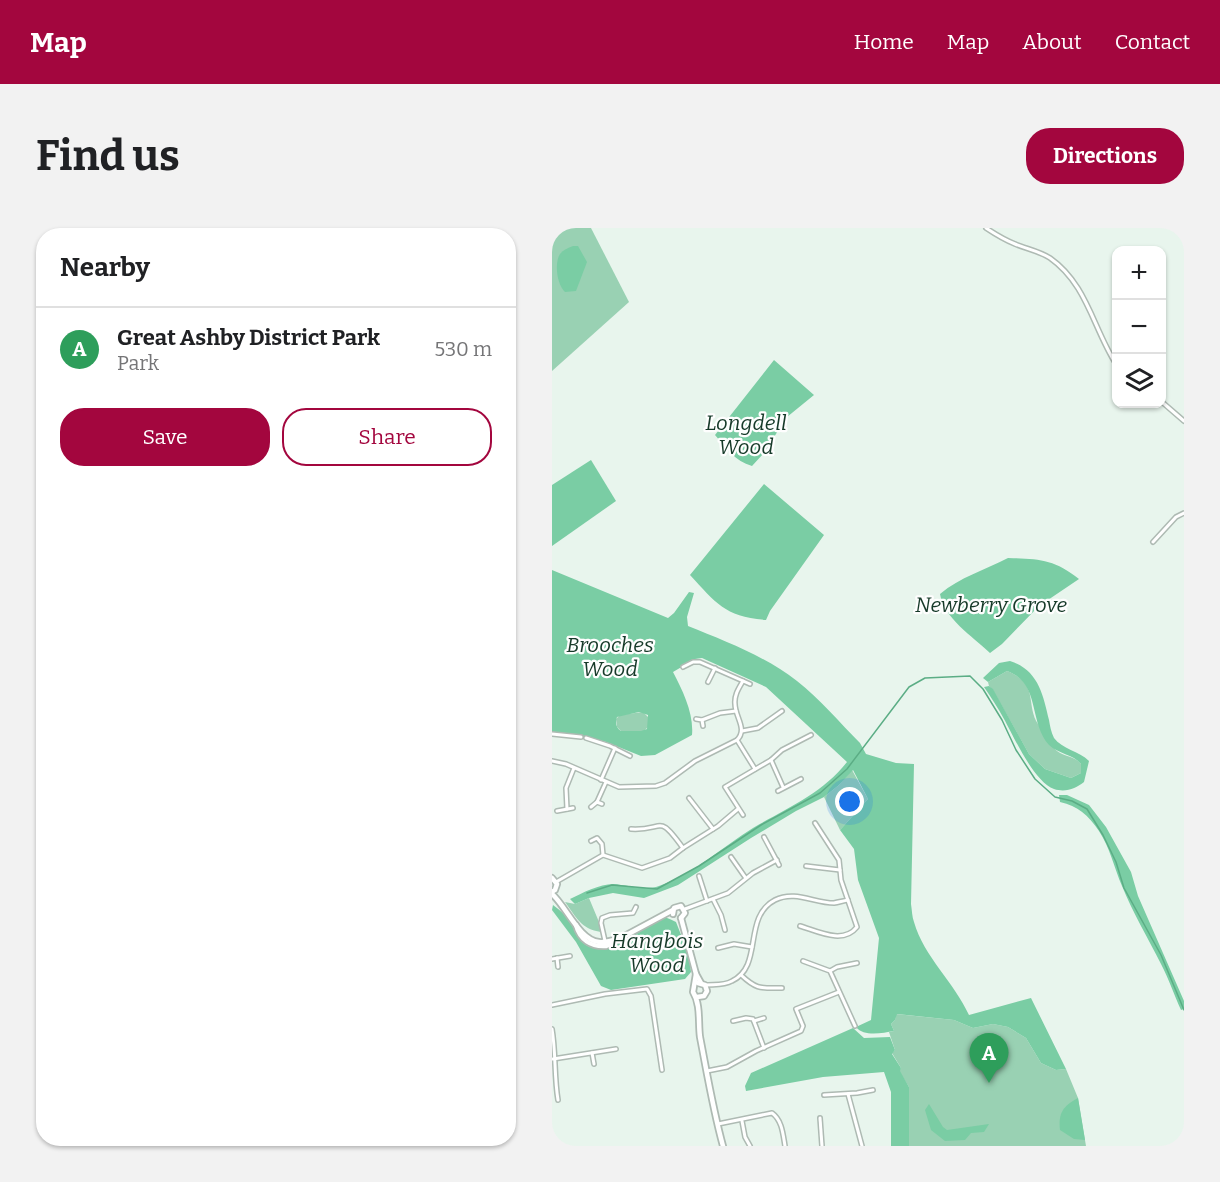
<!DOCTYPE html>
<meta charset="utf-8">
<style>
:root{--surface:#fff;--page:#f2f2f2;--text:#202124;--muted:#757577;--line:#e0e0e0;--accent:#a3063e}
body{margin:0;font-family:Bitter,serif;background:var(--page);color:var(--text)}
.controls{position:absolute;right:18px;top:18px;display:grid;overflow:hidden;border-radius:12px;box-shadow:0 2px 4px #0004}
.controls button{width:54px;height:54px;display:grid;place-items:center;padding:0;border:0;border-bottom:2px solid var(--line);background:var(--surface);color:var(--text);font:30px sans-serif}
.you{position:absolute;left:298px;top:574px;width:21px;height:21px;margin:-15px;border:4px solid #fff;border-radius:50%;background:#1a73e8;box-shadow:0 0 0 9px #1a73e833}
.badge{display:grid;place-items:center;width:39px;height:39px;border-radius:50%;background:var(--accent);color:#fff;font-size:20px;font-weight:700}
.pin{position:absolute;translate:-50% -50px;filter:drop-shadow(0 2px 3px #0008)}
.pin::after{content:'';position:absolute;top:32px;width:21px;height:18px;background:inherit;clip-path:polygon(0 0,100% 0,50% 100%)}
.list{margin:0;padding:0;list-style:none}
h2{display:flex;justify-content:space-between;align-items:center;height:78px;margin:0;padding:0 24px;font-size:26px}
h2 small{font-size:20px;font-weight:400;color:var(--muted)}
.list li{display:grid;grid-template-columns:39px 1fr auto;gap:18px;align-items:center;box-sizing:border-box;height:84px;padding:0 24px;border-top:2px solid var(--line)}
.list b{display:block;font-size:22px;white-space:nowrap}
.list p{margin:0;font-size:20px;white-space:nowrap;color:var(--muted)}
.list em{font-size:20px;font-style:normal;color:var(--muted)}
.actions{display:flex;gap:12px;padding:18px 24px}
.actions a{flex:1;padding:14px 0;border:2px solid var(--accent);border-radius:24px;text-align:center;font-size:21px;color:var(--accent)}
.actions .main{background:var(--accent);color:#fff}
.icon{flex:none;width:33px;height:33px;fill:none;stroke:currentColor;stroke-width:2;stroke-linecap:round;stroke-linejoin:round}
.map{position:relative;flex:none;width:632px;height:918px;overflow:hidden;border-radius:24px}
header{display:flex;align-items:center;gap:36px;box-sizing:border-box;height:84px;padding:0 30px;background:var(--accent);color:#fff}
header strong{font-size:28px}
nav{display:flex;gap:33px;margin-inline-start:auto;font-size:21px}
.intro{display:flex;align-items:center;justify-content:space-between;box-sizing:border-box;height:144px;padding:0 36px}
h1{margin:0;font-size:42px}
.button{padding:15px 27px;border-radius:24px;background:var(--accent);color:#fff;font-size:21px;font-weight:700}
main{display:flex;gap:36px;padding:0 36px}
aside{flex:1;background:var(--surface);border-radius:24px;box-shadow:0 2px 4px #0004}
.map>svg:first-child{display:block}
</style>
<header>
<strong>Map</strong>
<nav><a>Home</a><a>Map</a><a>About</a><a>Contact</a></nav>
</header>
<div class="intro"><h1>Find us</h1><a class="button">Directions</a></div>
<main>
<aside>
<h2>Nearby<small></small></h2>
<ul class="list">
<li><span class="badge" style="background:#2e9e5b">A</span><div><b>Great Ashby District Park</b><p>Park</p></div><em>530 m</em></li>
</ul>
<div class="actions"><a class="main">Save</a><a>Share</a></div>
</aside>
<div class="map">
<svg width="632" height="918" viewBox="0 0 632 918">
<rect width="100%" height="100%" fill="#e8f5ed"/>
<g fill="#99d1b3">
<polygon points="0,0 39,0 77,74 0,143"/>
<path d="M455,443C488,456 473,476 486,496C491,503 498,517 505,523C513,529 523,528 529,536V545L519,550L493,541L477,526L441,462L437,458L436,454Z"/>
<polygon points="91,484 97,490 97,498 92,503 69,503 65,499 64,491 68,487"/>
<polygon points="300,542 316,571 288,602 272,569 287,557"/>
<path d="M37,670L47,694L49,704C29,701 24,689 13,674L23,676Z"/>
<polygon points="344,786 402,792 421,800 441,796 456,799 474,810 489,835 504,842 514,841 526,870 534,918 357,918 357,859 347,843 349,840 340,825 343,822 337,804 342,803 339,796 343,792"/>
</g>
<g fill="#7acda4" fill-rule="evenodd">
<path d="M21,18H26L35,34L24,63L13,64C5,57 2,35 8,26C11,22 16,20 21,18Z"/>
<path d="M222,132L262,167L235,189L211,226L200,238C183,233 174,220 163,207Z"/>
<polygon points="39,232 64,273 0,318 0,257"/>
<path d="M212,256L272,307L218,383L214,392C173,389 164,375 138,347Z"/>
<path d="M456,330C487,331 502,331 527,351L487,378L450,416L438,425C420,408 392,390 388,366C408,349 433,342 456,330Z"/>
<path d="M0,342L116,390L122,385L137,364L142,365L135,389L136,398C173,413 213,428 245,453C268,471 288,495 308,515L314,526L344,535L362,536L359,676C360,682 360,689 362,694C372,729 402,754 417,787L479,770L514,841L504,842L489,835L474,810L456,799L441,796L421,800L402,792L345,786L343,792L339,796L342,803C330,805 312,809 304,799L319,792L327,710L306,652L302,621L288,602L316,571L301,542L287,557L272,569L244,583L199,610L126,657L92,670L61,665L37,670L23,676L18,671C30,665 48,656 61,656C76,657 93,663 107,658C142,646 170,619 201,600C235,580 270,566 295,534L214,459L150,430L143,431L121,444C131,463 142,486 140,507L103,527L89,528L54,514L31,508L0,505ZM87,484L96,487L95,501L89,503H69C64,500 63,495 65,489Z"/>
<path d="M458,433C486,442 491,466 497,492C498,498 499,504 502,510C510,521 527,523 537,533L532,554C524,560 514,565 502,561C482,554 462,509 452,491C446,480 439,469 432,459L437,458L441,461L477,526L493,541L519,550L529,545V536C521,526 506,526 497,517C476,493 489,455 455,443L436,454L431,450L447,435Z"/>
<path d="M507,567H515L537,577L554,599L579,644L586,668L632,773V781L629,782C622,767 617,751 609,736C596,710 581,685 570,658C562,639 558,620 547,603C536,587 526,578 508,574Z"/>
<path d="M1,677C6,681 12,685 15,690C22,698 25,711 34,717C63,734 92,685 115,690C119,691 121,693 124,694L137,727L139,744L133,751L59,762L49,758L24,714L0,682Z"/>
<polygon points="301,800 312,810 338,809 343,822 340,826 349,840 348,843 357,859 357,918 339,918 339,864 332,844 271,849 194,863 193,858 199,845"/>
<path d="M526,870L533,912L522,911L508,902C506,885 511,878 526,870Z"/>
<polygon points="377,876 391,899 395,902 437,896 432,904 419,905 413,912 393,913 379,902 373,882"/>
</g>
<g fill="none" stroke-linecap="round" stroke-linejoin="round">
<polyline stroke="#5bad85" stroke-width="1.5" points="35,665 60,657 105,661 147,638 209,597 268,565 295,541 357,459 373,450 418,448 431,461 450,492 464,522 483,551 503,569 520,573 535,581 551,607 564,634 572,660 609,727 632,782"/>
<g stroke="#aebab3" stroke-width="6">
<g id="street">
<path d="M434,0C443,6 453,12 463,16C475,21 487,23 498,30C535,56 541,100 564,136"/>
<polyline points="610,174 632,193"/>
<polyline points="601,314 624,289 632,285"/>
<polyline points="131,439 141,434 148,434 198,456"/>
<polyline points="156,454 163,440"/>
<polyline points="144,491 150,492 151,498"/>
<polyline points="150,492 168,485 184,483"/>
<polyline points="190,503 206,500 230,483"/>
<polyline points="0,506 29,509"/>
<polyline points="34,510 58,518 78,528"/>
<polyline points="185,512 203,541"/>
<polyline points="219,532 231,559"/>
<path d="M0,533L14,536L67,559L104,558L113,555L143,533L185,512C196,501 183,489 183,476C182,467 187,460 191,453"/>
<polyline points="49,552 63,520"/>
<polyline points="226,563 249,551"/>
<polyline points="137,570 161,601"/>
<polyline points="45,574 54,554"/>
<polyline points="39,579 45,574 50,576"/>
<polyline points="15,581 14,560 22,540"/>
<polyline points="5,583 21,580"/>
<polyline points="191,587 173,559 219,532 230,522 259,507"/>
<polyline points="212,609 227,637"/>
<polyline points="39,613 45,610 50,616 51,627"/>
<polyline points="131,620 166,598 186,581"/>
<polyline points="179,629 193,649"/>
<polyline points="254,638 288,642"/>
<polyline points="147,648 155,673"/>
<path d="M4,654L51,627L90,640L118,630L131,620C105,584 113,603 79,601"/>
<polyline points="161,671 169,687 173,702"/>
<polyline points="133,681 176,665 201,645 225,632"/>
<path d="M248,698C265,703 291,717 305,699L289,652L287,632L263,595"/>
<polyline points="53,713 49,695 50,690 58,687 81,685 84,679"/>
<polyline points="166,720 182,716 200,719"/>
<polyline points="5,730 6,739"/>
<polyline points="0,731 18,728"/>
<polyline points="251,733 278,743 303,798"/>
<polyline points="278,743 285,739 305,735"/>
<path d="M189,747C205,762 209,760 230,760"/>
<path d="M153,757C162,756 171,758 180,753C212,738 190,689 223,672C243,662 262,675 282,675C287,674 291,673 296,672"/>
<polyline points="0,777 53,766 95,761 99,768 110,842"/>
<polyline points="181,793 194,790 201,791 212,820"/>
<polyline points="202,793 212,790"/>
<path d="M0,801C4,824 2,848 6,872"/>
<polyline points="40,825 42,836"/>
<polyline points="1,831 64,821"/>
<polyline points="155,843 175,839 204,823 249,803 251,798 244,781 287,764"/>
<polyline points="296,866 310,918"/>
<polyline points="272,867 305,865 321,862"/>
<polyline points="268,890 270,918"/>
<polyline points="190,893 193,909 198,918"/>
<path d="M166,896L220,885C230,892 231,906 233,918"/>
</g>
</g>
<g stroke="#aebab3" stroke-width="8">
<g id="secondary">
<polyline points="0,650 5,656 3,662 0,664"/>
<path d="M0,666C14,678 27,712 47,714C53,715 60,712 66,711"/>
<polyline points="121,686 122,680 129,678 133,685 129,690"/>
<polyline points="129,690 144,746 149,755"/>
<path d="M24,697C28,712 39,719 54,718L121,682"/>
<path d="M144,746L141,764C149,777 146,794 148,809C155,845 161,882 171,918"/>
<polyline points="145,769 152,768 155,763 153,757 146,755"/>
</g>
</g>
<use href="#street" stroke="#fff" stroke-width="3"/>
<use href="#secondary" stroke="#fff" stroke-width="4.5"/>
</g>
<g text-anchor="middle" stroke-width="4.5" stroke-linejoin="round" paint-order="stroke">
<g font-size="21" font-style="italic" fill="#163a29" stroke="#fefefe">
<text x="194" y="202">Longdell<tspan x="194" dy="24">Wood</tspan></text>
<text x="439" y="384">Newberry Grove</text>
<text x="58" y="424">Brooches<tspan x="58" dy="24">Wood</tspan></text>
<text x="105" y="720">Hangbois<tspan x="105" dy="24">Wood</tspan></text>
</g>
</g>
</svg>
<div class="controls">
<button>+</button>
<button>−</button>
<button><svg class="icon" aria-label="layers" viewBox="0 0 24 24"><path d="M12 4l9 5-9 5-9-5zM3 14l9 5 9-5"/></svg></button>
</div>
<div class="you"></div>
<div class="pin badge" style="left:437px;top:855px;background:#2e9e5b">A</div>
</div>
</main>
